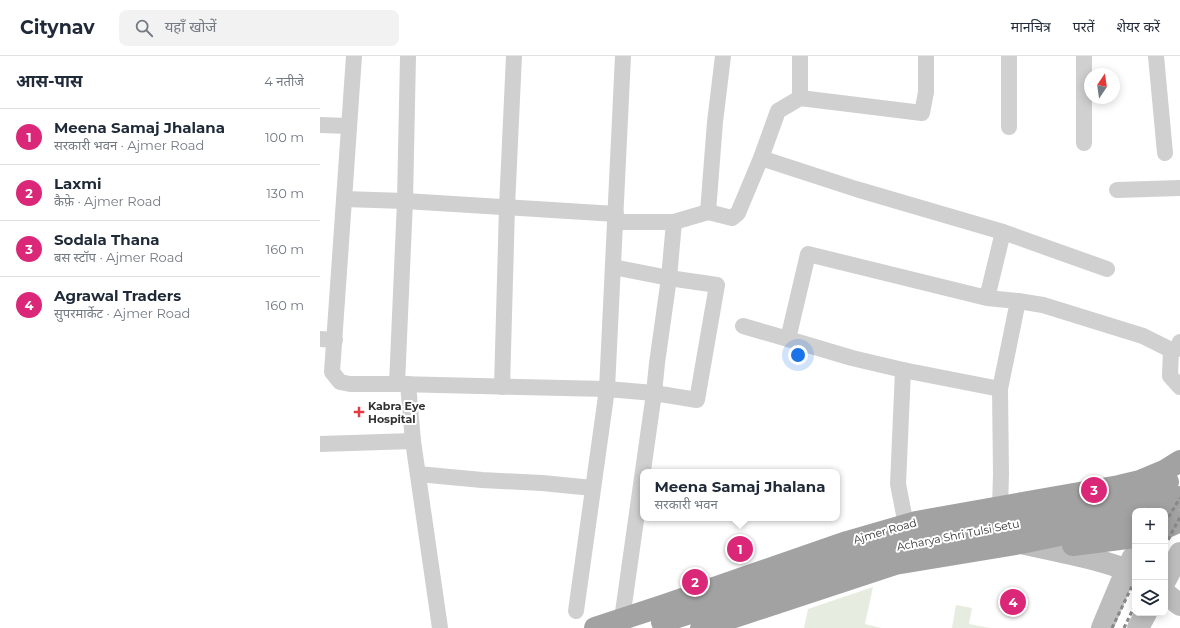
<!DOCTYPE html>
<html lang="hi">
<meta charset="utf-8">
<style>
:root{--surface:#fff;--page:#f2f2f3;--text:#1f2937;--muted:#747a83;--line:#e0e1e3;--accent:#db2777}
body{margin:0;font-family:Montserrat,"Noto Sans Devanagari",sans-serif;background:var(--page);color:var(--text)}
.controls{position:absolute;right:12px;bottom:12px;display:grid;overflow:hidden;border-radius:8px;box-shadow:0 2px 10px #0003}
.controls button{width:36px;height:36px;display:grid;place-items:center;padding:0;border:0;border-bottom:1px solid var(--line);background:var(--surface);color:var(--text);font:20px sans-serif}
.compass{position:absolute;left:764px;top:12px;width:36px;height:36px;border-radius:50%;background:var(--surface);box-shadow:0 2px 10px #0003;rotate:13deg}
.you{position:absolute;left:478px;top:299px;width:14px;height:14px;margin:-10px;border:3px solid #fff;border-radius:50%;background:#1a73e8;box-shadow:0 0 0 6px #1a73e833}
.badge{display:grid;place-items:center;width:26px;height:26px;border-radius:50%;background:var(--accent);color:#fff;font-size:13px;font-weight:700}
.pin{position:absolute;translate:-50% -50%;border:2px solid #fff;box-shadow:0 1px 4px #0006}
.popup{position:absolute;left:320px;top:413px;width:200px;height:52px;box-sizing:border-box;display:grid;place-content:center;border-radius:8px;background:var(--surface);filter:drop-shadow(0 1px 3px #0005);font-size:13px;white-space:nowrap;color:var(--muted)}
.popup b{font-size:15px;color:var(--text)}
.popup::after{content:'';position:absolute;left:50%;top:100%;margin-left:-8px;border:8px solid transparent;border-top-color:var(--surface)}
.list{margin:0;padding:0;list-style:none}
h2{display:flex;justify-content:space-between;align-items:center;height:52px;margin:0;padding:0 16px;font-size:17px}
h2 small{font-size:13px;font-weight:400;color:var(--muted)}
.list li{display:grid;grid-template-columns:26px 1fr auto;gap:12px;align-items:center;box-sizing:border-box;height:56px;padding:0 16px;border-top:1px solid var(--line)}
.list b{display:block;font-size:15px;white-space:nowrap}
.list p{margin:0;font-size:13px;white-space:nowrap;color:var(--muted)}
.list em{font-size:13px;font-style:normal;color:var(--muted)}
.icon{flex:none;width:22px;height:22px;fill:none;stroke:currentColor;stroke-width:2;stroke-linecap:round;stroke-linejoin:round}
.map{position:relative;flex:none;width:860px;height:572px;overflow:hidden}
header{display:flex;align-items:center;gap:24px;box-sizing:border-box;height:56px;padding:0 20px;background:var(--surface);border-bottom:1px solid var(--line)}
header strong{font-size:19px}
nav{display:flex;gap:22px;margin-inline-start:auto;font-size:14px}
.search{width:280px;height:36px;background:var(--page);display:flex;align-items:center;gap:10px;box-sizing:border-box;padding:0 14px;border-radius:8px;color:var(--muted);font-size:15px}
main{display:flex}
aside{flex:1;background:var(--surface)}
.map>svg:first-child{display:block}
</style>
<header>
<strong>Citynav</strong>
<div class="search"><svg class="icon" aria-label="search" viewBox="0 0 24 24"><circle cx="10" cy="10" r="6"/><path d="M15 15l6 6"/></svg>यहाँ खोजें</div>
<nav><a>मानचित्र</a><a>परतें</a><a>शेयर करें</a></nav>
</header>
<main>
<aside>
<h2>आस-पास<small>4 नतीजे</small></h2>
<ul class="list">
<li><span class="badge">1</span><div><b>Meena Samaj Jhalana</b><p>सरकारी भवन · Ajmer Road</p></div><em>100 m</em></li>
<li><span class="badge">2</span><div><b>Laxmi</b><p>कैफ़े · Ajmer Road</p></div><em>130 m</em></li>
<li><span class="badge">3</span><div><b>Sodala Thana</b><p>बस स्टॉप · Ajmer Road</p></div><em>160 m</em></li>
<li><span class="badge">4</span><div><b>Agrawal Traders</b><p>सुपरमार्केट · Ajmer Road</p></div><em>160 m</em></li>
</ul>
</aside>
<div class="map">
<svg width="860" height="572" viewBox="0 0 860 572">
<rect width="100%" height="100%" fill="#fff"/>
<g fill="#e6ecdf">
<polygon points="553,531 545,568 561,572 484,572 488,553"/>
<polygon points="636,549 652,552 649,568 670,572 632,572"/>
</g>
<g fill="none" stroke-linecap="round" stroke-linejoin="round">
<g stroke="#d0d0d0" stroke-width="16">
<polyline points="34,0 12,316 20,326 30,328 77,328 287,333 334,337 377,344 397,229 349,222 293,211"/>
<polyline points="689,0 689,71"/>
<polyline points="836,0 845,97"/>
<polyline points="480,42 602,57 606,36 606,0"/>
<polyline points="0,69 29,70"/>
<polyline points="764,87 764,0"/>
<polyline points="441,102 536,133 683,176 787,213"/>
<polyline points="797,134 860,132"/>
<polyline points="24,143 85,145 296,158"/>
<polyline points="388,156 395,66 403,0"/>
<polyline points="295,166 354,166 388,156 412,162 418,157 441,102 458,55 480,42 480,0"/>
<polyline points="667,242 488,198 468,283 532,302 583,314 680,333 698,245 667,242 683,176"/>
<polyline points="698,245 723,249 823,280 851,294 857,293 860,286"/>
<polyline points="423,270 468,283"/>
<polyline points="0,283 15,284"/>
<polyline points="851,294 850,320 860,331"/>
<polyline points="583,314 578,428 586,469"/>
<polyline points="77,328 85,145 88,0"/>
<polyline points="88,328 93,385 120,572"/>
<polyline points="182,331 187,151 194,0"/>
<polyline points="0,388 93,385"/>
<polyline points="98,418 162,424 222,427 273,432"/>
<polyline points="680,452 681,418 680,333"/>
<polyline points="256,555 287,333 303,0"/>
<polyline points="302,563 334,337 337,307 349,222 354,166"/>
</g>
<g stroke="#bdbdbd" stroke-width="22">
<path d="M701,487C739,496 779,502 815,517"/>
<polyline points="845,525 860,497"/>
<polyline points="845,537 860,549"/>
<polyline points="782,572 803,522 813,501 815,500"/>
<polyline points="818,572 826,557"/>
</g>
<g stroke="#a2a2a2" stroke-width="22">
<polyline points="835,455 860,441"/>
<polyline points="845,472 860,465"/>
<polyline points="753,489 815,481"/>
<polyline points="342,566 592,486 746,458 819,442 848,426"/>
<polyline points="275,572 345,549 527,486 596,466 799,430 820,425 844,415 860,405"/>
<polyline points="381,572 575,508 701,487 793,468 815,462"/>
</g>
<g stroke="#888" stroke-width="3" stroke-dasharray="4 3" stroke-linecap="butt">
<polyline points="845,467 860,442"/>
<polyline points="845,490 860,461"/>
<polyline points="792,572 815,524"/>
<polyline points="804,572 815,549"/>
</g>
</g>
<path fill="#e63946" stroke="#fff" stroke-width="1.5" d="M37 350h4v4h4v4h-4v4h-4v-4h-4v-4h4z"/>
<g text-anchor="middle" stroke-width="4" stroke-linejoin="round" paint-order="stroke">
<g font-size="11" font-weight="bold" fill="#333" stroke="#fff" text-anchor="start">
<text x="48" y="354">Kabra Eye<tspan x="48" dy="13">Hospital</tspan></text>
</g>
<g font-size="11" fill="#333" stroke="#fff">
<text transform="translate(565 475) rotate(-16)" y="4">Ajmer Road</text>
<text transform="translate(638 479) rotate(-11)" y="4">Acharya Shri Tulsi Setu</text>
</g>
</g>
</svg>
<div class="controls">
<button>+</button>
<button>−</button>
<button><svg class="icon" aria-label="layers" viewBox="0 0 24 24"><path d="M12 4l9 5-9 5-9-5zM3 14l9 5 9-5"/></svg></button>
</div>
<svg class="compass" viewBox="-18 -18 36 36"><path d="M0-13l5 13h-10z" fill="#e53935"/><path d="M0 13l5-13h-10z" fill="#747a83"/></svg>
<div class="you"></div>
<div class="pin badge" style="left:420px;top:493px">1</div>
<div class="popup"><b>Meena Samaj Jhalana</b>सरकारी भवन</div>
<div class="pin badge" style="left:375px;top:526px">2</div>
<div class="pin badge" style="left:774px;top:434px">3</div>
<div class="pin badge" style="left:693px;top:546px">4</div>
</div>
</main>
